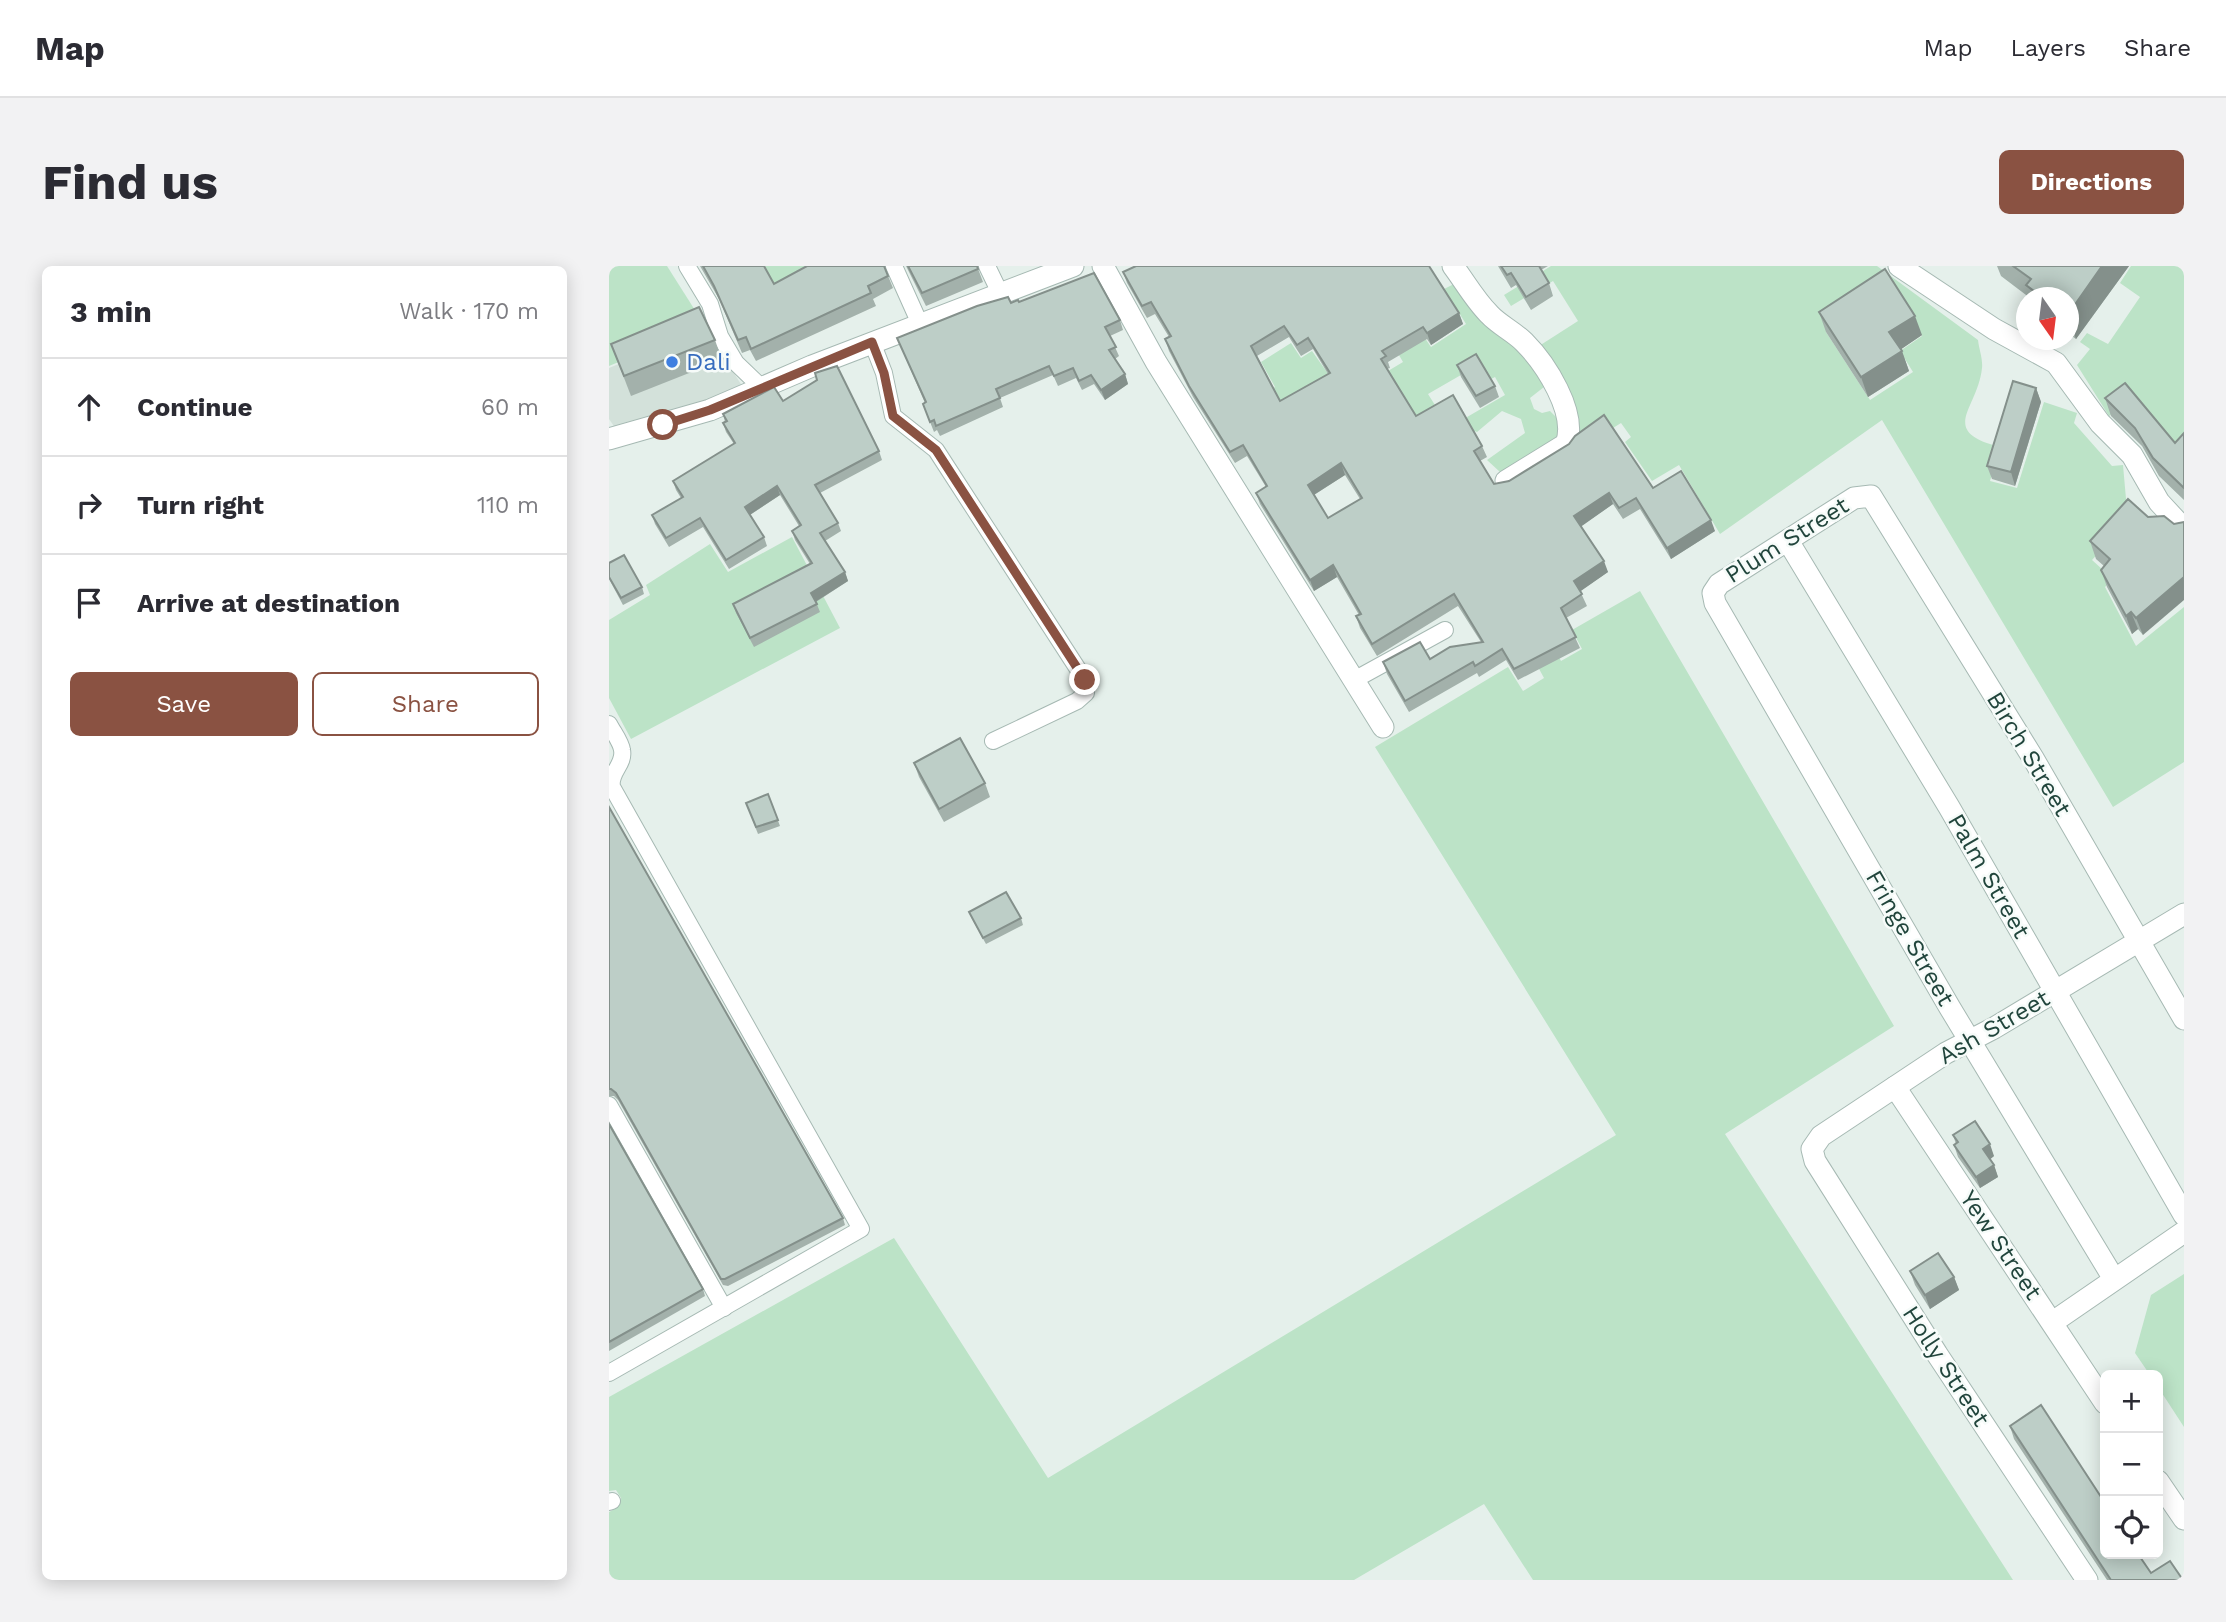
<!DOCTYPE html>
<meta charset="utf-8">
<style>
:root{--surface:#fff;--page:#f2f2f3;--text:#2b2b33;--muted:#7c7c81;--line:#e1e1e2;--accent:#8a5242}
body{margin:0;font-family:"Work Sans",sans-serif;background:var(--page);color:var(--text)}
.controls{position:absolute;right:21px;bottom:21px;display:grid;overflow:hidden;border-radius:10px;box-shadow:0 4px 18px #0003}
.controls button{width:63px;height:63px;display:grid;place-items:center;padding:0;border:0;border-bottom:2px solid var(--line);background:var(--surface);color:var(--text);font:35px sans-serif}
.compass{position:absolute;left:1407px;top:21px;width:63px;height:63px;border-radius:50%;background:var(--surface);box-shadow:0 4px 18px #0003;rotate:166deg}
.stop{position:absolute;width:21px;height:21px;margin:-16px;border:5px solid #8a5242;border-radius:50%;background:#fff}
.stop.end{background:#8a5242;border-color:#fff;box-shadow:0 2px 7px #0008}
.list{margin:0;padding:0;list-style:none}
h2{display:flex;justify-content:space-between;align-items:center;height:91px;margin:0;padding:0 28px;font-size:30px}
h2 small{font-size:23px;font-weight:400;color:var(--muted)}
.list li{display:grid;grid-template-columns:46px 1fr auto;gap:21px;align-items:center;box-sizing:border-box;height:98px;padding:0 28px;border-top:2px solid var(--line)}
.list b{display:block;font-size:26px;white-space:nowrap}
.list em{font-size:23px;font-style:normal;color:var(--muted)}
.actions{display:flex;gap:14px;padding:21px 28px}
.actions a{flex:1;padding:16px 0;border:2px solid var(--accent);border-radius:10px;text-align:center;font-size:24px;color:var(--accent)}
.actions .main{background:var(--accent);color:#fff}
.icon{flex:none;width:38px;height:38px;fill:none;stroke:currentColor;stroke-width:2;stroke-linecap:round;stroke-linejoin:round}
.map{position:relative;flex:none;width:1575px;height:1314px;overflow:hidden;border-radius:10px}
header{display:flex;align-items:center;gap:42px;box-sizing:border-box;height:98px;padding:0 35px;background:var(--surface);border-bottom:2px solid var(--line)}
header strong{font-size:33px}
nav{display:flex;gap:38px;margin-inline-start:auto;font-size:24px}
.intro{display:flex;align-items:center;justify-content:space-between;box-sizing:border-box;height:168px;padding:0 42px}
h1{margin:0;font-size:49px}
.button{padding:18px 32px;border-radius:10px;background:var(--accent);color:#fff;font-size:24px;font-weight:700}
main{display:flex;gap:42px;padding:0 42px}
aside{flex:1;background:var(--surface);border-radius:10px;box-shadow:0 4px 18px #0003}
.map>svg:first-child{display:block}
</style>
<header>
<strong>Map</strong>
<nav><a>Map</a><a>Layers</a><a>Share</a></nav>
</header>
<div class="intro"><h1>Find us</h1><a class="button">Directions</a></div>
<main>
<aside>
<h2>3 min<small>Walk · 170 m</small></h2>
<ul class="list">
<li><svg class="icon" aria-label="ahead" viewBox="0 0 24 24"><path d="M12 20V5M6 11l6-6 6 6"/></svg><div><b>Continue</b></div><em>60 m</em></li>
<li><svg class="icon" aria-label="right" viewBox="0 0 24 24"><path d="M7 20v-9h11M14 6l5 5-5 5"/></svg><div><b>Turn right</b></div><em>110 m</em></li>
<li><svg class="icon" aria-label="arrive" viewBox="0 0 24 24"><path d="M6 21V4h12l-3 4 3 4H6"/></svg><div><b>Arrive at destination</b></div></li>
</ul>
<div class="actions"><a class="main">Save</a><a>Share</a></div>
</aside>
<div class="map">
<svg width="1575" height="1314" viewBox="0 0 1575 1314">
<rect width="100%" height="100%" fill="#e5f0eb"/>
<polygon fill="#d3e1da" points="96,62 137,126 11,169 0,153 0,102"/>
<g fill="#bce3c7" fill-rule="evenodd">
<polygon points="0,0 58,0 96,60 0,100"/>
<polygon points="154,0 215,0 169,26"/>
<path d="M942,0H1268L1369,74C1370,83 1374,93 1373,102C1369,143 1328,165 1391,181L1381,215L1408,222L1435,136L1468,147L1465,157L1503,200L1514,199L1518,244L1524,249L1483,294L1504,313L1496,321L1527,380L1575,341V496L1504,541L1273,154L1111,268L1070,199L1043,215L1016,176L1022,171L1012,157L1004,162L1000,156L967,177L930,80L969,55L944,15L902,40L895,29ZM1283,24L1313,70L1291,85L1304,106L1261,134L1217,66Z"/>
<polygon points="1522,0 1575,0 1575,179 1562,179 1523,133 1500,150 1468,99 1481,83 1471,76 1478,67 1499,78 1531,31 1511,17"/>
<polygon points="845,18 902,73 921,95 935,121 921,132 925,143 933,147 941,145 948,152 950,170 898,205 891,206 878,194 916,167 912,153 893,145 868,166 846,158 896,129 886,111 880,114 871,98 819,128 831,147 812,158 779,105 794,96 784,79 807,59 822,81 857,58 835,23"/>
<polygon points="682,77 692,92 703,85 720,109 674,145 663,123 666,121 652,96"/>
<polygon points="183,271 231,362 22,473 0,432 0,354 41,329 37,319 101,278 119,306"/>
<polygon points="1031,325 1285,760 1116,868 1404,1314 924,1314 875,1238 745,1314 0,1314 0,1246 6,1243 12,1232 7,1224 0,1225 0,1131 285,972 439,1212 1007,869 766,481 899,401 914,425 935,412 922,388 942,376 952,395 973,383 963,364"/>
<polygon points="1575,1008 1575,1161 1549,1121 1549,1109 1541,1109 1526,1087 1542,1029"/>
</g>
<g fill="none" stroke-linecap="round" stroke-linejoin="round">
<g stroke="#a6b9b3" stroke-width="18">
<g id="service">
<polyline points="78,0 101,38 111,70 127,97 152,121"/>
<polyline points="285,0 311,58"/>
<polyline points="378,0 391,27"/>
<polyline points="263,76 275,107 284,150 327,184 476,414 477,427 468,435 384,475"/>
<polyline points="745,414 836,364"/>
<path d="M0,458C4,466 12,476 13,484C16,499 0,506 3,521L252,963L0,1107"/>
<polyline points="0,839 115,1042"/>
<polyline points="0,1236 3,1235"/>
</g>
</g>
<g stroke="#a6b9b3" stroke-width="23">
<g id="minor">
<polyline points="494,0 547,96 774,461"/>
<path d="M844,0C856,16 866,34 880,48C890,59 904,65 915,76C936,97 969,147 957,178L897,215"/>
<polyline points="1290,0 1385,63 1447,97 1491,157 1523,189 1550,236 1575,263"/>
<polyline points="1179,275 1340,541 1575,949"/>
<polyline points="1286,821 1496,1137"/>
<polyline points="1505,1013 1341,742 1106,337 1104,327 1110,318 1245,232 1262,230 1424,492 1575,753"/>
<polyline points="1444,1056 1575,966"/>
<polyline points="1549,1215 1575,1253"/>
<polyline points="1478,1314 1328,1088 1206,895 1203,883 1212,870 1337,787 1385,762 1575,648"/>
</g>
</g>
<g stroke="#a6b9b3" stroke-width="23">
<polyline id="tertiary" points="0,173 101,144 203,100 464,0"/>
</g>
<use href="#service" stroke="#fff" stroke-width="16"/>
<use href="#minor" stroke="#fff" stroke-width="21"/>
<use href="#tertiary" stroke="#fff" stroke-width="21"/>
</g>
<g fill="#a3b1ab" fill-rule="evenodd">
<polygon points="91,0 155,0 165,18 275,0 284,22 264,33 267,40 147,95 141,84 133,87 110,33"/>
<polygon points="297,0 368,0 374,16 317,40"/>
<polygon points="889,0 939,0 932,4 940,17 944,30 922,44 907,19 902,22"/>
<polygon points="1388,0 1520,0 1467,73 1460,68 1460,32 1421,32 1392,10"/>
<path d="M514,6L850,47L854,58L822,79L818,73L779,96L781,102L778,103L807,150L873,180L878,191L871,195L885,218L1044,222L1106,265L1062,293L1031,243L1014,253L1004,238L972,260L999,306L971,325L978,340L957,352L971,382L909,414L897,394L870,411L868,407L800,446L778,408L774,396L821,393L872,376L849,340L768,390L751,362L747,350L750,349L728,311L705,325L651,238L647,227L657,221L638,190L626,197L584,131L560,85L556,73L560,71L546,48L538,52L518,17ZM680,71L692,90L704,83L719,108L671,135L648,90ZM736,209L751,233L719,252L705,229Z"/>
<polygon points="410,36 511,54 514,64 501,70 510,90 506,93 516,108 519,118 496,134 485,118 473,124 467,112 449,120 444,109 391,132 394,141 331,170 328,164 325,166 314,138 316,137 288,72 402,37"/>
<polygon points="1210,46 1313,69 1292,83 1300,105 1259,131 1217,66"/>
<polygon points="106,74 113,94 22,130 2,78"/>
<polygon points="848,99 886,120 890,131 871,142 852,111"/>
<polygon points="1427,122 1432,136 1406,220 1383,213 1378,200"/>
<polygon points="1496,132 1566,177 1575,167 1575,234 1550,210 1533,180 1502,150"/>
<polygon points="174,135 270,185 273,194 211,227 229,257 232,265 216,275 236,306 239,315 207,336 211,346 145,381 127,347 124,338 201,298 186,274 183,265 190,260 171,229 141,249 155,271 158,280 120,303 94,261 60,281 46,258 43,249 72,232 67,224 64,215 125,178 117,166 114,157 116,156 114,148"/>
<polygon points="1539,251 1565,258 1534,369 1529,363 1523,368 1498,321 1492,304 1495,300 1487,293 1481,275"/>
<polygon points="0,297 33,321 35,328 14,339 0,313"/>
<polygon points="305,497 376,517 381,531 335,556 310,511"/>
<polygon points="159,528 171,560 149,568 137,537"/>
<polygon points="0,541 234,952 236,959 119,1020 114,1019 9,834 5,830 0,830"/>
<polygon points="360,646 412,652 414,659 377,678 363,653"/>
<polygon points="0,858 94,1023 96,1030 0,1085"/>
<polygon points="1344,869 1385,890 1381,893 1385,899 1389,911 1371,922 1349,891 1345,879 1347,878"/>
<polygon points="1301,1005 1345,1011 1350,1024 1321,1043 1306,1019"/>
<polygon points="1401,1160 1542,1307 1574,1314 1498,1314 1405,1173"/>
</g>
<g fill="#84908b">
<polygon points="1493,0 1520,0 1467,73 1460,52 1460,47"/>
<polygon points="850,47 854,58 822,79 818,67"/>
<polygon points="1306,50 1313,69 1288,86 1280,66"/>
<polygon points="1293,85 1300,105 1259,131 1252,111"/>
<polygon points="516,108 519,118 496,134 492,124"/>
<polygon points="1427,122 1432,136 1406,220 1402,206"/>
<polygon points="732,197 736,209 703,230 699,219"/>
<polygon points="168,220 171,229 139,250 136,241"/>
<polygon points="1000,227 1004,238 970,262 965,250"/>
<polygon points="1102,254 1106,265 1062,293 1058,282"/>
<polygon points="995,295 999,306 969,327 965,315"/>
<polygon points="724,299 728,311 705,325 701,314"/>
<polygon points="236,306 239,315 206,336 202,327"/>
<polygon points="1575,311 1575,334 1534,369 1527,352"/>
<polygon points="1522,346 1529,363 1523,368 1517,350"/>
<polygon points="1381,878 1385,890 1379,895 1374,883"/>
<polygon points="1385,899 1389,911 1371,922 1367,911"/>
<polygon points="1345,1011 1350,1024 1321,1043 1316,1029"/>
</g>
<g fill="#bdcec7" stroke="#84908b" stroke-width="2" fill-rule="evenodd">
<polygon points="94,0 155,0 165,18 198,0 275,0 279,10 259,20 262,27 142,83 137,71 129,74 105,20"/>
<polygon points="299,0 368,0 369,3 313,27"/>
<path d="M527,0H820L850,47L818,67L814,61L773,85L777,90L772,93L807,150L844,129L873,180L865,185L885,218L900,215L960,178L966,170L995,149L1044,222L1072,205L1102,254L1058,282L1027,232L1010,242L1000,227L965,250L995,295L965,315L973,328L952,342L967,371L905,403L893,383L866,400L864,396L796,435L774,396L811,376L821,393L841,381L874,376L845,328L763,378L747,350L752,348L724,299L701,314L647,227L658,220L634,179L621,186L580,120L556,73L562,70L542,36L533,40L514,6ZM675,60L688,79L699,72L721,107L671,135L642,80ZM732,197L753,232L719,252L699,219Z"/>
<polygon points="892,0 930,0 940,17 917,31 902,7 898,9"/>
<polygon points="1404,0 1493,0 1460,47 1460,32 1434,32 1417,19 1422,13"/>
<polygon points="1276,3 1306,50 1280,66 1293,85 1252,111 1210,46"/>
<polygon points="485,7 511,54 496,61 507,81 500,84 516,108 492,124 482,109 470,115 464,102 445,110 440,100 387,123 391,132 327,160 325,154 321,156 314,138 317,136 288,72 368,40 399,31 402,37 409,34 410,36"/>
<polygon points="90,41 106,74 15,110 2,78"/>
<polygon points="867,88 886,120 867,130 848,99"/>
<polygon points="228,100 270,185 206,219 229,257 211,267 236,306 202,327 208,338 141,372 124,338 203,297 183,265 192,259 168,220 136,241 155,271 117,294 91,252 57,272 43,249 74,231 64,215 126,177 114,157 118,155 114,148 165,121 174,135 208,114 206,107"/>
<polygon points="1404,115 1427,122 1402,206 1378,200"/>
<polygon points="1516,117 1566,177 1575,167 1575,222 1544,192 1526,162 1496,132"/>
<polygon points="1519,233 1539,251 1555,250 1565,258 1575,256 1575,311 1527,352 1522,346 1517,350 1492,304 1501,293 1481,275"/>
<polygon points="15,289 33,321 12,332 0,311 0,297"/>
<polygon points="351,472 376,517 330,543 305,497"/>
<polygon points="159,528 169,554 147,561 137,537"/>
<polygon points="0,541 234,952 116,1013 112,1013 7,827 2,823 0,823"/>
<polygon points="397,626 412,652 374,672 360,646"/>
<polygon points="1366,855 1381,878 1374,883 1385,899 1367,911 1345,879 1349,876 1344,869"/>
<polygon points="0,858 94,1023 0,1076"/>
<polygon points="1329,987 1345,1011 1316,1029 1301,1005"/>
<polygon points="1432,1139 1496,1237 1496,1288 1529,1288 1542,1307 1561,1295 1574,1314 1502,1314 1401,1160"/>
</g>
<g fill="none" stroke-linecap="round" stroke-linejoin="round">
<polyline stroke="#8a5242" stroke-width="9" points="54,159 101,144 263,76 275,107 284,150 327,184 476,414"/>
</g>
<circle fill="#3f7fe0" stroke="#f6fbf9" stroke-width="2.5" cx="63" cy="96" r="7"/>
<g text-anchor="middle" stroke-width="5" stroke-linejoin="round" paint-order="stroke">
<g font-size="24" fill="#366cbe" stroke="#f6fbf9" text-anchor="start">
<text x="77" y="104">Dali</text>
</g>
<g font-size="24" fill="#21453c" stroke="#f6fbf9">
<text transform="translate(1178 274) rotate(-32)" y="8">Plum Street</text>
<text transform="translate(1420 488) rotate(59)" y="8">Birch Street</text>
<text transform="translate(1380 610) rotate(60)" y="8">Palm Street</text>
<text transform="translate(1301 672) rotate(60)" y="8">Fringe Street</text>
<text transform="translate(1385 761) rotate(-30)" y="8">Ash Street</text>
<text transform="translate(1392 979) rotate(56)" y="8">Yew Street</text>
<text transform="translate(1337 1100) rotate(57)" y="8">Holly Street</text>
</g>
</g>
</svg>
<div class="controls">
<button>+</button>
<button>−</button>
<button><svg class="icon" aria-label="locate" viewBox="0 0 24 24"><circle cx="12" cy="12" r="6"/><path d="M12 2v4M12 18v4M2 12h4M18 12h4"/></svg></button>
</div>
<svg class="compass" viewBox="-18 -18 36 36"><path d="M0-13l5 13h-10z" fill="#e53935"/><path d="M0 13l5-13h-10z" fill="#7c7c81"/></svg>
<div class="stop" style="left:54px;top:159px"></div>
<div class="stop end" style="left:476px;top:414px"></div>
</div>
</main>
